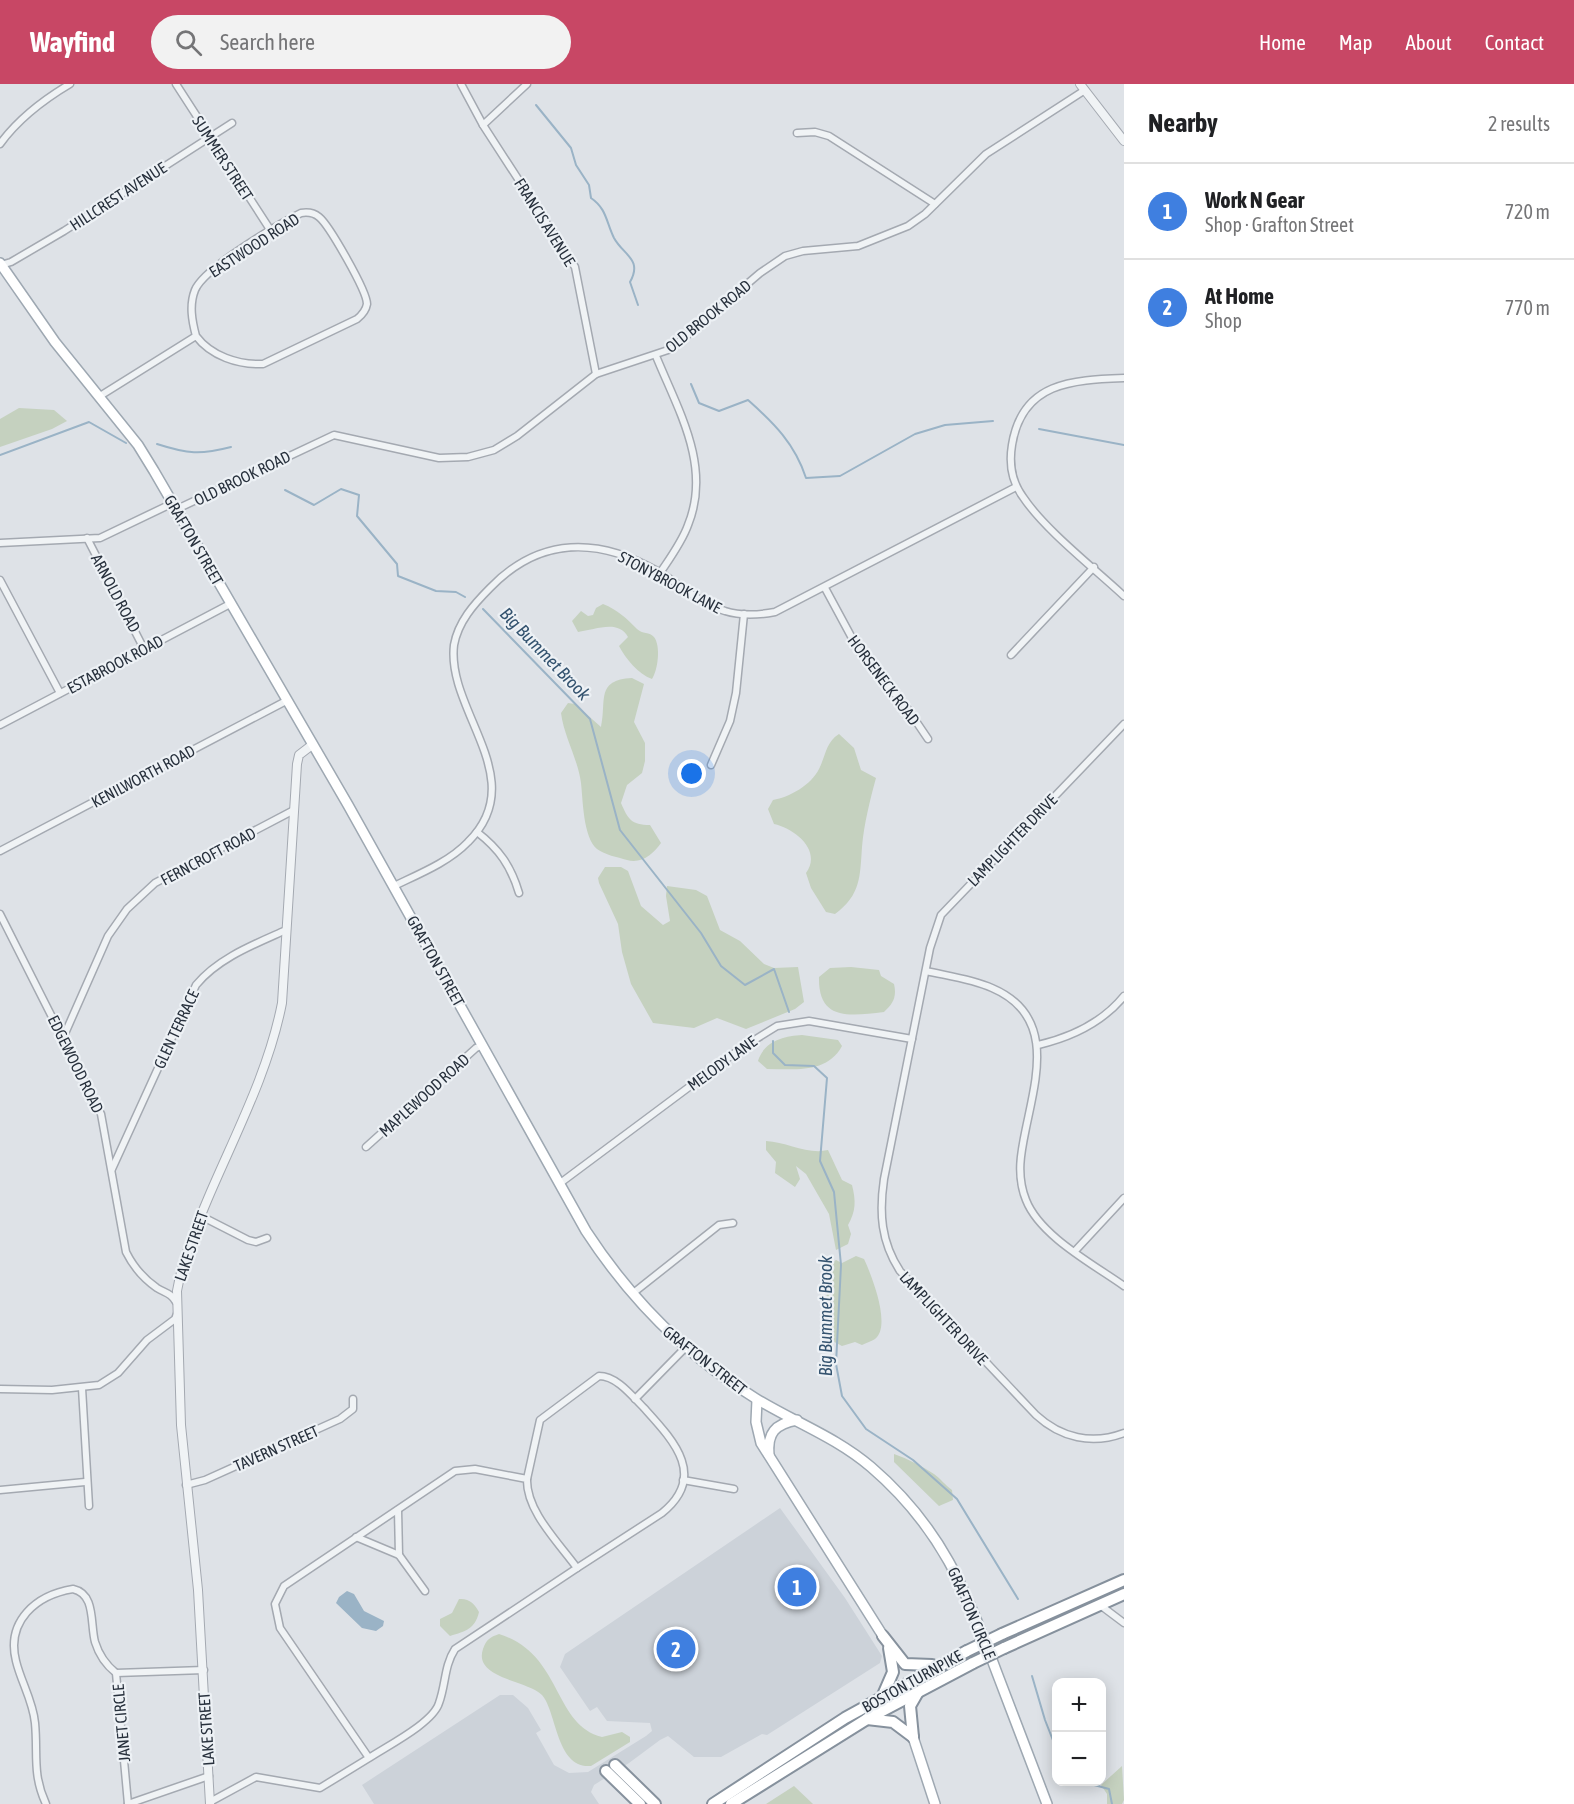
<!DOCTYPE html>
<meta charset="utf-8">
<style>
:root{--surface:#fff;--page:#f2f2f2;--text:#202124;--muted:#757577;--line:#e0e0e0;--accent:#c84765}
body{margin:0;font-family:"Asap Condensed",sans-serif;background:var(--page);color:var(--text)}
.controls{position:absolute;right:18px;bottom:18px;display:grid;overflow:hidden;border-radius:12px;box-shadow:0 3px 15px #0003}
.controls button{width:54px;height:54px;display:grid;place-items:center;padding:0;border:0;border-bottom:2px solid var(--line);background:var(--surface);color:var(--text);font:30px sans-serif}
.you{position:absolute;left:692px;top:690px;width:21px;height:21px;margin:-15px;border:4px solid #fff;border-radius:50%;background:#1a73e8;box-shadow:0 0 0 9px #1a73e833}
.badge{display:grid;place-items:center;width:39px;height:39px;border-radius:50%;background:var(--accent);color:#fff;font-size:20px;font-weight:700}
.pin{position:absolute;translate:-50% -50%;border:3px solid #fff;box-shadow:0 2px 6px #0006}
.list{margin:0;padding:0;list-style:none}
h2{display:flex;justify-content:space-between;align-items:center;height:78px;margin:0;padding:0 24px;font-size:26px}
h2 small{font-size:20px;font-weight:400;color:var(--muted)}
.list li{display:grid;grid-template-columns:39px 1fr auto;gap:18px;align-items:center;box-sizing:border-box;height:96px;padding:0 24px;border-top:2px solid var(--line)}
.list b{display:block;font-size:22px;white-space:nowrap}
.list p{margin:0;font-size:20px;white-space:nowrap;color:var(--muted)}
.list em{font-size:20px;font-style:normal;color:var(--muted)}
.icon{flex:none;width:33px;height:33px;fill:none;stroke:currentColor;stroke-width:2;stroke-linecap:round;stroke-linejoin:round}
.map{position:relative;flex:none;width:1124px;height:1720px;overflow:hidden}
header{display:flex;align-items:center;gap:36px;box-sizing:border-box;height:84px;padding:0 30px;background:var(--accent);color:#fff}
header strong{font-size:28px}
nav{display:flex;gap:33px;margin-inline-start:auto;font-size:21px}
.search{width:420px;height:54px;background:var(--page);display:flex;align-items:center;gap:15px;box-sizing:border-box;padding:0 21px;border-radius:33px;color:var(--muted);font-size:22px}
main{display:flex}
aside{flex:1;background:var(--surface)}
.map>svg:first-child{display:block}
</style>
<header>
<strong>Wayfind</strong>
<div class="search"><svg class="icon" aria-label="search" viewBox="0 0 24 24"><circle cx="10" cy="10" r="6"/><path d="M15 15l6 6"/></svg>Search here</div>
<nav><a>Home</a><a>Map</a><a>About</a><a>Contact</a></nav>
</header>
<main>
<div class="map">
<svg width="1124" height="1720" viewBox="0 0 1124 1720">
<rect width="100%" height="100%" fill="#dee2e7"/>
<polygon fill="#ccd2d9" points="780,1424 845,1514 882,1572 880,1579 767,1651 762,1650 721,1673 694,1673 668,1652 660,1656 629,1679 594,1701 591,1708 599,1720 374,1720 362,1701 500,1611 513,1611 528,1624 541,1646 536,1649 554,1681 569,1689 588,1688 646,1652 652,1647 650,1639 607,1637 597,1623 590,1627 560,1583 565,1570"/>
<g fill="#c5d1bf">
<polygon points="19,324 54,326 67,337 52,345 0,363 0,335"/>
<path d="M603,520C618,526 626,534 637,545C642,550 650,548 654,553C661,562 658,586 652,595C638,590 626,575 619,562L628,553C618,535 595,546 578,548L572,537L581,527L588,532L593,531L596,524Z"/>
<path d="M632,594L644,600L634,638L645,659V677L642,689L627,701L621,719C628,735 631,741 650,741L661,759C653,770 642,780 627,776C617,773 605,771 597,765C583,753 583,716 581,699C578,675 564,653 561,629L568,619L575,620L601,643C607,617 595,596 632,594Z"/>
<path d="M839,650L854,664L861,686L876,694C870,716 864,740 862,763C860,792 861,811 835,830L826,828L811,804L806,789C822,767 796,745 774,740L768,725L773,716C790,713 811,701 819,685C826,671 826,658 839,650Z"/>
<polygon points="605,783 621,783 628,787 641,822 663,841 670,837 666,812 667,802 696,806 707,812 720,846 740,857 764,880 774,884 798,883 804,918 795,925 746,945 717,934 694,944 653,939 631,900 622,868 618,840 599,799 598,794"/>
<path d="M851,883L879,886L881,892L894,900C897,913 893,920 884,928C849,932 818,937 819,893L830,884Z"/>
<path d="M802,951L838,956L842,962C827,990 794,985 767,985L758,977C764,957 784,952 802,951Z"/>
<path d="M766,1057C787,1058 808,1071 828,1066L842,1096L852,1101C856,1117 856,1127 848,1141L851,1150L848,1160L836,1166L829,1130L806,1090L796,1082L800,1095L795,1103L775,1089L776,1078L766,1066Z"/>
<path d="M856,1172L864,1175C871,1190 892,1242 875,1255C872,1257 866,1259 862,1261L855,1258L842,1262L823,1252L829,1187L830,1180L836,1176L842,1179Z"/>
<path d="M894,1370C908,1375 922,1382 934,1390C940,1394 945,1401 952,1406L953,1416L939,1422L894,1378Z"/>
<path d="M459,1515C469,1514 475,1520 479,1528C475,1545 466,1547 450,1552L440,1542V1535L452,1529Z"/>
<path d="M499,1550C562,1569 553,1641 602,1653L622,1648L630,1653V1658L591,1682C556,1685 557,1628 542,1611C528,1596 473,1595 483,1565C486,1556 490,1553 499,1550Z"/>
<polygon points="1122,1682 1124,1716 1122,1720 1107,1720 1107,1710 1101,1701"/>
<polygon points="794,1702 813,1720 766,1720"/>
</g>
<polygon fill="#9ab3c6" points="347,1507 354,1510 364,1527 384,1537 383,1542 376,1547 362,1544 336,1519 339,1513"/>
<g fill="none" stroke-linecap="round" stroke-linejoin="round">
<g stroke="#9ab3c6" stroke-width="2">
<path d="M536,21L571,64L576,81L589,101L591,114C607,125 606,138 614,154C623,171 643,175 630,198L638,221"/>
<path d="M691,300L699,319L719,327L748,316C774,339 795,360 806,394L840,392L915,350L945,341L993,337"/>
<polyline points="1039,345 1124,361"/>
<path d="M157,360C188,370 200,371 231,363"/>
<polyline points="0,371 89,338 126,359"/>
<polyline points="285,406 314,421 341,405 359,411 357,432 397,480 398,492 436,507 456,508 465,513"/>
<polyline points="483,525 590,635 620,746 701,849 721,882 745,901 774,885 789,928"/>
<polyline points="773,957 773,969 785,981 814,982 827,994 820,1077 834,1108 841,1181 836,1280 842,1312 866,1345 913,1376 957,1415 1018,1515"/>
<polyline points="1032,1592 1045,1636 1056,1664"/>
<polyline points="1083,1698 1109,1705 1112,1720"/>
</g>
<g stroke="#a4a9b1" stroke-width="9">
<g id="minor">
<polyline points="176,0 271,147"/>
<polyline points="461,0 483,41 575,183 596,290"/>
<polyline points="483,41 527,0"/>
<polyline points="797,49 815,48 829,52 935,120"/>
<path d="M0,60C19,34 43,16 70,0"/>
<polyline points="1,181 11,178 64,147 232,39"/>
<path d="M656,272C678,326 712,382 688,441C682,458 670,474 660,489"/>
<path d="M1124,294C1072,296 1022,298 1012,361C1009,379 1012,398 1023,413C1045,446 1094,484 1124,512"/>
<path d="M100,312L196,252C192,237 189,221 195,206C204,184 277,141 301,129C307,128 313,128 319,133C329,141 367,207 367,220C366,226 362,231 357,235L263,280C238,281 211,272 196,252"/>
<polyline points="177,425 334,351 439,374 468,373 494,366 517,352 596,290 671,265 760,189 785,172 803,167 858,162 908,142 925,130 986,70 1085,6"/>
<polyline points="87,454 144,565"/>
<polyline points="0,459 100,454 173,419"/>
<polyline points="0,496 60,609"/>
<polyline points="825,504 859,567 907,624 928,655"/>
<polyline points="1011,571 1094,483"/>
<path d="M1124,640L941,831L930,864L884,1095C879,1129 881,1158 900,1187L1036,1331C1061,1354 1092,1361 1124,1349"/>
<polyline points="0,641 230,520"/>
<polyline points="711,681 730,637 736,609 744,530"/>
<path d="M477,748C499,765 511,782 519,809"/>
<polyline points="0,767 286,617"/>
<path d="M394,802C419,790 449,778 468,758C532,695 446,627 454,561C458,538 474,520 490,504C540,452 599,453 659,488C681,501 700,520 725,527C741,532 759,531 775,528L1016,403"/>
<path d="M0,830L101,1030L126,1168C133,1182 144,1195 157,1204C165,1209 171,1209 176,1218"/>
<path d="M926,887C948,892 972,895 992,904C1055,931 1037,991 1026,1044C1021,1068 1016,1091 1026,1116C1040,1152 1093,1180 1124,1202"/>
<polyline points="63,954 108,852 127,825 155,799 294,726"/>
<path d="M1038,961C1072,953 1102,939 1124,912"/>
<polyline points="366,1063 476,964 483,961"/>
<path d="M112,1085L196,901C218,874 255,860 286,846"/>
<polyline points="559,1100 740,965 777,942 809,937 912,955"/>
<polyline points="201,1132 248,1156 256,1158 267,1154"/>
<polyline points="1075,1167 1124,1114"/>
<polyline points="632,1210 719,1141 733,1139"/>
<polyline points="82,1304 89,1422"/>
<polyline points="0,1305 52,1306 99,1301 118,1289 147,1256 175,1235 177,1230"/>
<polyline points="635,1315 685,1264"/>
<path d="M527,1395L540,1336L599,1292C617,1292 632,1312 644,1324C673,1356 708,1392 662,1429L577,1484"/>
<polyline points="683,1396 734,1405"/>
<polyline points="186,1401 205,1396 340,1335 353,1325 353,1315"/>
<polyline points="0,1406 85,1398"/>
<polyline points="398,1426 399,1471"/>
<polyline points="356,1453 399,1471 425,1507"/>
<polyline points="1100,1521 1124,1539"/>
<polyline points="116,1589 204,1586"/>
<path d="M210,1718L256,1693L320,1704L369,1674L280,1544L275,1520L284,1502L455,1387L475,1385L527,1395C526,1427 559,1459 577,1484L455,1565C444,1582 446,1600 439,1619C433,1639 387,1662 369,1674"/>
<path d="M46,1720C32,1690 38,1670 35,1639C33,1617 21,1598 16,1577C6,1537 36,1511 73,1505C96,1510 90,1540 95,1558C99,1571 106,1581 116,1589L128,1720"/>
<polyline points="128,1720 209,1692"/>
</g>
</g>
<g stroke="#a4a9b1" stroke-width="10">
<g id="tertiary">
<polyline points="1080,0 1124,57"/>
<path d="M210,1720L198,1506L181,1341L177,1207C183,1173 196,1143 209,1112C236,1049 269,986 282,919L297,680L299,671L312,661"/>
</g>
</g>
<g stroke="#9ea8b2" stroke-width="12">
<g id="primary">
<path d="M0,179L55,258L138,361L154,387L348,721L586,1147C631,1216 685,1271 755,1314C794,1338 836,1353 871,1383C941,1443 966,1506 997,1589C1014,1633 1030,1676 1047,1720"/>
<polyline points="757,1316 756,1338 761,1359 883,1552"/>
<path d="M769,1371C767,1349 775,1340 797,1336"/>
<polyline points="913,1653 935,1720"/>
</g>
</g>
<g stroke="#86919d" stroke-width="14">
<g id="trunk">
<polyline points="1002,1550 1124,1496"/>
<polyline points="883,1552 905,1580 932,1581"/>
<polyline points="1004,1564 1124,1510"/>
<polyline points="883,1611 893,1588 889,1564"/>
<polyline points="867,1635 893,1638 913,1653"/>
<polyline points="913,1653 910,1622 918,1608"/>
<polyline points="615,1681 655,1720"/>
<polyline points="606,1687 640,1720"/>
<polyline points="713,1720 845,1634 967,1567"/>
<polyline points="731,1720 867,1635 973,1579"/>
</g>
</g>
<use href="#minor" stroke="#f0f3f5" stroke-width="6"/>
<use href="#tertiary" stroke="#f0f3f5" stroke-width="8"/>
<use href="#primary" stroke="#fff" stroke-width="9"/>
<use href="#trunk" stroke="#fff" stroke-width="10"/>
<g stroke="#86919d" stroke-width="14" stroke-linecap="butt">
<g id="trunk-bridge">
<polyline points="967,1567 1002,1550"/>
<polyline points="973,1579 1004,1564"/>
</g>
</g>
<use href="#trunk-bridge" stroke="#fff" stroke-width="10"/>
</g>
<g text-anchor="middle" stroke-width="4.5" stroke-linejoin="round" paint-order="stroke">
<g font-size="16" fill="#28313d" stroke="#edf1f5">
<text transform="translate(223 74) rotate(57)" y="6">SUMMER STREET</text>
<text transform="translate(118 112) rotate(-33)" y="6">HILLCREST AVENUE</text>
<text transform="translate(545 138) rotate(58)" y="6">FRANCIS AVENUE</text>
<text transform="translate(254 161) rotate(-33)" y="6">EASTWOOD ROAD</text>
<text transform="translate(708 232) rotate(-39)" y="6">OLD BROOK ROAD</text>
<text transform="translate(242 394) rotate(-26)" y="6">OLD BROOK ROAD</text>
<text transform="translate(194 456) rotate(60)" y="6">GRAFTON STREET</text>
<text transform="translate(670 498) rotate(28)" y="6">STONYBROOK LANE</text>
<text transform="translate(116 509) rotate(62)" y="6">ARNOLD ROAD</text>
<text transform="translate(115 580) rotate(-28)" y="6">ESTABROOK ROAD</text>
<text transform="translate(884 596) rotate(53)" y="6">HORSENECK ROAD</text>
<text transform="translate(143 692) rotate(-28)" y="6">KENILWORTH ROAD</text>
<text transform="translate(1012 756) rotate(-46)" y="6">LAMPLIGHTER DRIVE</text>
<text transform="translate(208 772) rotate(-28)" y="6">FERNCROFT ROAD</text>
<text transform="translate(436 877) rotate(61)" y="6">GRAFTON STREET</text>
<text transform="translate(176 945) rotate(-65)" y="6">GLEN TERRACE</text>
<text transform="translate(722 979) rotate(-36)" y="6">MELODY LANE</text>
<text transform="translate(76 980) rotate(64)" y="6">EDGEWOOD ROAD</text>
<text transform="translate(424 1011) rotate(-42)" y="6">MAPLEWOOD ROAD</text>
<text transform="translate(191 1162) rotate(-71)" y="6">LAKE STREET</text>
<text transform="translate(944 1234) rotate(47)" y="6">LAMPLIGHTER DRIVE</text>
<text transform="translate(705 1276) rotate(38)" y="6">GRAFTON STREET</text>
<text transform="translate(276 1364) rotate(-24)" y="6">TAVERN STREET</text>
<text transform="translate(972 1529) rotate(67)" y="6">GRAFTON CIRCLE</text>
<text transform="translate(912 1597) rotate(-29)" y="6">BOSTON TURNPIKE</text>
<text transform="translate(121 1639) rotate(-95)" y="6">JANET CIRCLE</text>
<text transform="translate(206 1645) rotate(-94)" y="6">LAKE STREET</text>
</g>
<g font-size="18" font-style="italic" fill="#34536f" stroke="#edf1f5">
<text transform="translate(545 570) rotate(46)" y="6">Big Bummet Brook</text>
<text transform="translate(826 1232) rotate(-90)" y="6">Big Bummet Brook</text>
</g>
</g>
</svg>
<div class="controls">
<button>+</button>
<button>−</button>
</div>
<div class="you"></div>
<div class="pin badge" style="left:797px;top:1503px;background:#3f7fe0">1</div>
<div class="pin badge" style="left:676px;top:1565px;background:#3f7fe0">2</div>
</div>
<aside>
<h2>Nearby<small>2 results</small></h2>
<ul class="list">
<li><span class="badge" style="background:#3f7fe0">1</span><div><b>Work N Gear</b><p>Shop · Grafton Street</p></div><em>720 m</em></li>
<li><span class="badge" style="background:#3f7fe0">2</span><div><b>At Home</b><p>Shop</p></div><em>770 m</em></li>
</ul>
</aside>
</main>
